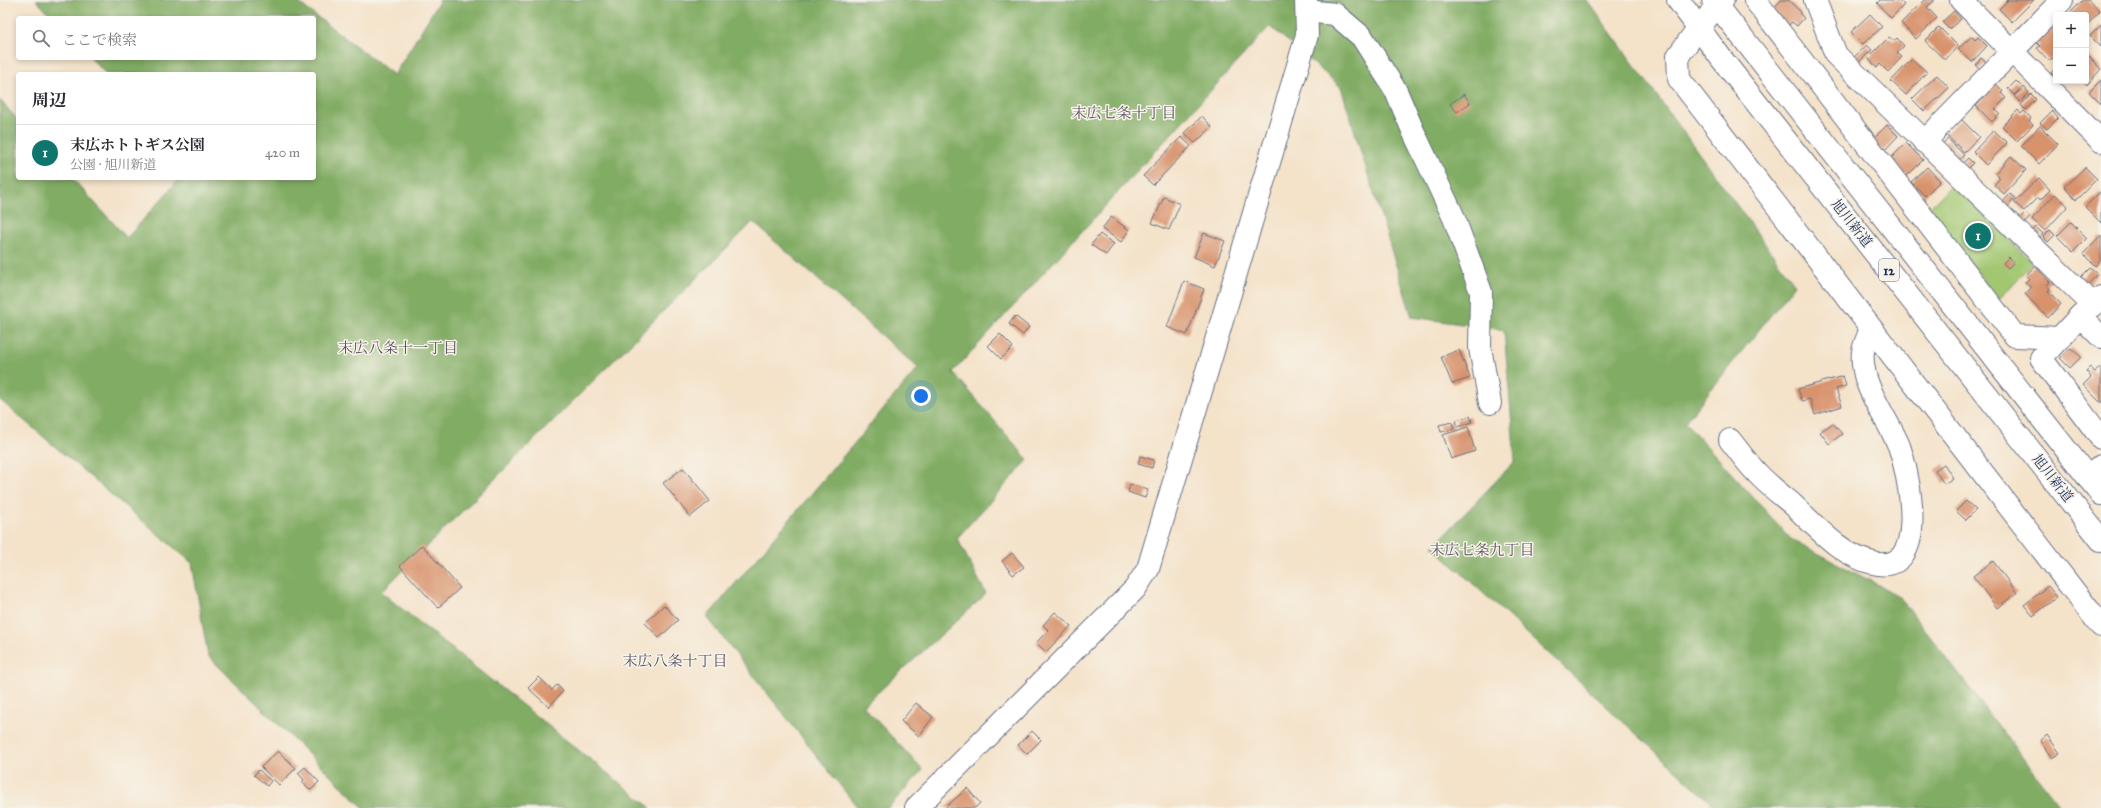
<!DOCTYPE html>
<html lang="ja">
<meta charset="utf-8">
<style>
:root{--surface:#fff;--page:#f7f7f7;--text:#2b2b33;--muted:#7c7c81;--line:#e1e1e2;--accent:#0f766e}
body{margin:0;font-family:"IM FELL Great Primer","Noto Serif JP",serif;background:var(--page);color:var(--text)}
.controls{position:absolute;right:12px;top:12px;display:grid;overflow:hidden;border-radius:4px;box-shadow:0 2px 6px #0003}
.controls button{width:36px;height:36px;display:grid;place-items:center;padding:0;border:0;border-bottom:1px solid var(--line);background:var(--surface);color:var(--text);font:20px sans-serif}
.you{position:absolute;left:921px;top:396px;width:14px;height:14px;margin:-10px;border:3px solid #fff;border-radius:50%;background:#1a73e8;box-shadow:0 0 0 6px #1a73e833}
.badge{display:grid;place-items:center;width:26px;height:26px;border-radius:50%;background:var(--accent);color:#fff;font-size:13px;font-weight:700}
.pin{position:absolute;translate:-50% -50%;border:2px solid #fff;box-shadow:0 1px 4px #0006}
.list{margin:0;padding:0;list-style:none}
h2{display:flex;justify-content:space-between;align-items:center;height:52px;margin:0;padding:0 16px;font-size:17px}
h2 small{font-size:13px;font-weight:400;color:var(--muted)}
.list li{display:grid;grid-template-columns:26px 1fr auto;gap:12px;align-items:center;box-sizing:border-box;height:56px;padding:0 16px;border-top:1px solid var(--line)}
.list b{display:block;font-size:15px;white-space:nowrap}
.list p{margin:0;font-size:13px;white-space:nowrap;color:var(--muted)}
.list em{font-size:13px;font-style:normal;color:var(--muted)}
.icon{flex:none;width:22px;height:22px;fill:none;stroke:currentColor;stroke-width:2;stroke-linecap:round;stroke-linejoin:round}
.map{position:relative;flex:none;width:2101px;height:808px;overflow:hidden}
.search{position:absolute;background:var(--surface);box-shadow:0 2px 6px #0003;left:16px;top:16px;width:300px;height:44px;display:flex;align-items:center;gap:10px;box-sizing:border-box;padding:0 14px;border-radius:4px;color:var(--muted);font-size:15px}
.panel{position:absolute;background:var(--surface);box-shadow:0 2px 6px #0003;left:16px;top:72px;width:300px;height:108px;border-radius:4px}
.map>svg:first-child{display:block}
</style>
<div class="map">
<svg width="2101" height="808" viewBox="0 0 2101 808">
<rect width="100%" height="100%" fill="#f7f3e8"/>
<filter id="ink" filterUnits="userSpaceOnUse"><feTurbulence type="fractalNoise" baseFrequency=".025" numOctaves="2"/><feDisplacementMap in="SourceGraphic" scale="8" xChannelSelector="R" yChannelSelector="G"/><feConvolveMatrix kernelMatrix="1 2 1 2 8 2 1 2 1" color-interpolation-filters="sRGB"/></filter>
<filter id="wash" filterUnits="userSpaceOnUse"><feTurbulence type="fractalNoise" baseFrequency=".012" numOctaves="4" result="noise"/><feDisplacementMap in="SourceGraphic" scale="16" xChannelSelector="R" yChannelSelector="G"/><feGaussianBlur stdDeviation="0.9" result="paint"/><feColorMatrix in="noise" values="0 0 0 0 0 0 0 0 0 0 0 0 0 0 0 0 0 1.4 0 .05"/><feComposite in="paint" operator="in"/></filter>
<g filter="url(#wash)">
<rect width="100%" height="100%" fill="#f4e2c9"/>
<polygon fill="#a2c771" stroke="#5e7b68" points="1954,183 2033,263 1998,300 1928,209"/>
<polygon fill="#81ac63" stroke="#4e6e60" points="36,0 295,0 394,75 440,0 1587,0 1795,285 1685,422 1791,539 1899,596 2061,808 1717,808 1433,547 1515,461 1504,330 1412,317 1341,87 1270,26 953,372 1028,460 957,538 986,594 863,706 923,770 888,808 858,808 707,617 918,368 753,222 381,592 651,808 364,808 208,656 192,563 0,400 0,100 18,120 18,178 72,178 127,238 180,178 314,178 314,74 106,74 91,58 314,58 314,18 53,18"/>
<g id="blocks">
<g fill="#d8936d">
<polygon points="1781,0 1788,0 1801,12 1800,14 1804,18 1797,26 1792,22 1787,27 1770,12"/>
<polygon points="1880,0 1899,0 1904,5 1891,18 1877,3"/>
<polygon points="1924,0 1935,0 1927,7 1937,18 1916,39 1901,23"/>
<polygon points="2008,0 2034,0 2012,22 1999,9"/>
<polygon points="2083,0 2088,0 2100,11 2086,26 2086,15 2073,15 2070,13"/>
<polygon points="1954,11 1961,19 1949,29 1942,22"/>
<polygon points="1870,14 1882,27 1863,44 1851,32"/>
<polygon points="2101,25 2101,47 2090,36"/>
<polygon points="1939,27 1958,46 1945,60 1925,41"/>
<polygon points="2050,28 2056,35 2056,62 2052,58 2049,61 2037,48 2040,46 2036,42"/>
<polygon points="1972,36 1975,40 1978,37 1987,46 1972,62 1958,49"/>
<polygon points="1889,37 1894,41 1897,38 1904,46 1897,53 1902,57 1888,72 1880,64 1877,68 1868,58"/>
<polygon points="1867,45 1872,50 1859,62 1854,57"/>
<polygon points="2086,54 2101,69 2087,85 2083,81 2086,81"/>
<polygon points="1981,58 1986,62 1980,69 1976,65"/>
<polygon points="1912,59 1927,72 1906,95 1891,81"/>
<polygon points="2056,68 2056,78 2051,73"/>
<polygon points="1937,75 1949,88 1924,111 1912,99"/>
<polygon points="2101,80 2101,104 2089,92"/>
<polygon points="2016,81 2022,87 2014,95 2008,89"/>
<polygon points="1996,84 2003,91 2001,93 2006,98 1995,109 2000,114 1992,122 1976,106"/>
<polygon points="2024,87 2029,93 2020,102 2014,96"/>
<polygon points="1464,94 1470,103 1457,112 1450,104"/>
<polygon points="2031,94 2036,99 2026,110 2021,105"/>
<polygon points="2018,110 2021,114 2024,111 2031,118 2029,121 2033,125 2017,141 2002,126"/>
<polygon points="2052,111 2058,118 2047,129 2040,123"/>
<polygon points="1202,116 1212,127 1195,143 1185,133"/>
<polygon points="1961,119 1979,137 1964,152 1945,134"/>
<polygon points="1887,125 1898,136 1883,152 1871,141"/>
<polygon points="2040,126 2058,144 2039,164 2021,146"/>
<polygon points="1994,130 2007,143 1986,165 1973,152"/>
<polygon points="1181,137 1191,146 1153,185 1143,176"/>
<polygon points="1948,139 1964,155 1959,160 1942,144"/>
<polygon points="1906,143 1923,160 1907,176 1890,159"/>
<polygon points="2011,156 2026,170 2004,194 1994,185 2000,178 1995,173"/>
<polygon points="1968,158 1973,163 1966,170 1961,165"/>
<polygon points="1927,167 1940,181 1925,196 1911,182"/>
<polygon points="2085,167 2097,179 2076,200 2064,187"/>
<polygon points="2039,178 2050,190 2040,200 2038,197 2024,211 2014,202"/>
<polygon points="2100,192 2101,193 2101,223 2085,207"/>
<polygon points="2010,194 2015,198 2007,208 2002,203"/>
<polygon points="2055,194 2068,206 2045,231 2032,219"/>
<polygon points="1164,197 1180,204 1169,230 1152,223"/>
<polygon points="2025,213 2030,217 2023,225 2018,220"/>
<polygon points="1111,217 1129,230 1121,242 1102,229"/>
<polygon points="2071,222 2087,238 2073,252 2057,236"/>
<polygon points="2036,227 2043,234 2038,239 2031,233"/>
<polygon points="2050,230 2055,235 2048,242 2043,237"/>
<polygon points="1204,233 1225,241 1215,266 1194,257"/>
<polygon points="1100,234 1114,244 1106,255 1091,245"/>
<polygon points="2101,235 2101,260 2095,266 2083,254"/>
<polygon points="2009,257 2014,262 2008,268 2003,263"/>
<polygon points="2035,266 2050,282 2047,285 2050,289 2048,291 2061,304 2048,318 2025,294 2031,288 2025,282 2029,279 2026,275"/>
<polygon points="2090,268 2097,274 2086,287 2078,280"/>
<polygon points="1184,281 1204,289 1187,335 1167,327"/>
<polygon points="1015,316 1029,327 1023,335 1009,324"/>
<polygon points="1000,334 1013,347 1001,359 988,346"/>
<polygon points="2071,348 2081,357 2070,368 2060,358"/>
<polygon points="1459,350 1470,378 1452,384 1441,357"/>
<polygon points="2090,367 2095,372 2100,368 2101,369 2101,403 2083,385 2091,377 2086,371"/>
<polygon points="1843,376 1846,386 1836,389 1842,406 1815,415 1810,399 1802,401 1798,389"/>
<polygon points="1470,416 1472,422 1458,427 1456,420"/>
<polygon points="1452,422 1454,429 1441,432 1439,425"/>
<polygon points="1833,423 1842,434 1829,444 1820,432"/>
<polygon points="1468,427 1475,451 1451,459 1443,435"/>
<polygon points="1140,456 1154,460 1152,468 1138,464"/>
<polygon points="1944,464 1953,478 1944,484 1935,470"/>
<polygon points="683,468 710,501 690,517 663,483"/>
<polygon points="1130,484 1148,490 1145,498 1128,492"/>
<polygon points="1966,501 1976,510 1966,520 1956,511"/>
<polygon points="422,545 460,588 438,608 400,566"/>
<polygon points="1012,553 1024,567 1013,575 1002,561"/>
<polygon points="1993,561 2017,593 1997,608 1973,576"/>
<polygon points="2048,586 2057,597 2033,616 2024,605"/>
<polygon points="664,605 678,620 659,638 645,623"/>
<polygon points="1055,612 1071,626 1046,652 1036,643 1048,630 1043,625"/>
<polygon points="539,677 552,690 557,685 563,691 549,707 528,688"/>
<polygon points="916,703 933,717 919,736 901,721"/>
<polygon points="1032,731 1041,740 1027,754 1018,745"/>
<polygon points="2047,735 2060,753 2052,758 2040,741"/>
<polygon points="278,751 296,768 279,785 261,767"/>
<polygon points="305,767 319,782 311,790 302,782 304,780 298,773"/>
<polygon points="259,770 271,781 267,786 254,775"/>
<polygon points="967,788 980,803 975,808 945,808"/>
</g>
</g>
</g>
<g filter="url(#ink)">
<use href="#blocks" fill-opacity="0" stroke="#676e83" stroke-width="1"/>
<g fill="none" stroke-linecap="round" stroke-linejoin="round">
<g stroke="#676e83" stroke-width="24">
<g id="minor">
<polyline points="1723,0 1699,27 1678,56 1679,79 2101,626"/>
<polyline points="1755,0 2015,336 2060,338"/>
<polyline points="1815,0 1836,55 2093,305"/>
<polyline points="1961,0 2101,141"/>
<polyline points="1307,11 1335,14 1362,37 1396,91 1414,133 1454,218 1481,292 1480,348 1490,403"/>
<polyline points="1924,142 2062,0"/>
<polyline points="2101,297 2080,316 2041,358 2101,438"/>
<polyline points="2080,316 2101,337"/>
<path d="M1730,440C1739,451 1747,463 1757,473C1767,484 1780,494 1791,503C1815,525 1841,556 1873,563C1931,577 1909,475 1899,446C1890,424 1870,397 1865,375C1860,354 1863,347 1871,329"/>
<polyline points="2088,478 2101,466"/>
<polyline points="916,808 1135,589 1148,569 1307,35 1306,0"/>
</g>
</g>
<g stroke="#676e83" stroke-width="24">
<g id="highway">
<polyline points="1678,0 1721,58 2101,540"/>
<polyline points="1713,0 2101,494"/>
</g>
</g>
<use href="#minor" stroke="#fff" stroke-width="22"/>
<use href="#highway" stroke="#fff" stroke-width="22"/>
</g>
</g>
<g text-anchor="middle" stroke-width="3" stroke-linejoin="round" paint-order="stroke">
<rect fill="#f7f3e8" stroke="#5d6a87" stroke-width="1" x="1879" y="259" width="20" height="22" rx="3"/>
<g font-size="13" font-weight="bold" fill="#1b2f5e">
<text x="1889" y="275">12</text>
</g>
<g font-size="14" fill="#1b2f5e" stroke="#f7f3e8">
<text transform="translate(1852 223) rotate(52)" y="5">旭川新道</text>
<text transform="translate(2053 478) rotate(52)" y="5">旭川新道</text>
</g>
<g font-size="15" fill="#5d5263" stroke="#f7f3e8">
<text x="1124" y="118">末広七条十丁目</text>
<text x="398" y="353">末広八条十一丁目</text>
<text x="1482" y="555">末広七条九丁目</text>
<text x="675" y="666">末広八条十丁目</text>
</g>
</g>
</svg>
<div class="controls">
<button>+</button>
<button>−</button>
</div>
<div class="you"></div>
<div class="pin badge" style="left:1978px;top:236px">1</div>
<div class="search"><svg class="icon" aria-label="search" viewBox="0 0 24 24"><circle cx="10" cy="10" r="6"/><path d="M15 15l6 6"/></svg>ここで検索</div>
<section class="panel">
<h2>周辺<small></small></h2>
<ul class="list">
<li><span class="badge">1</span><div><b>末広ホトトギス公園</b><p>公園 · 旭川新道</p></div><em>420 m</em></li>
</ul>
</section>
</div>
